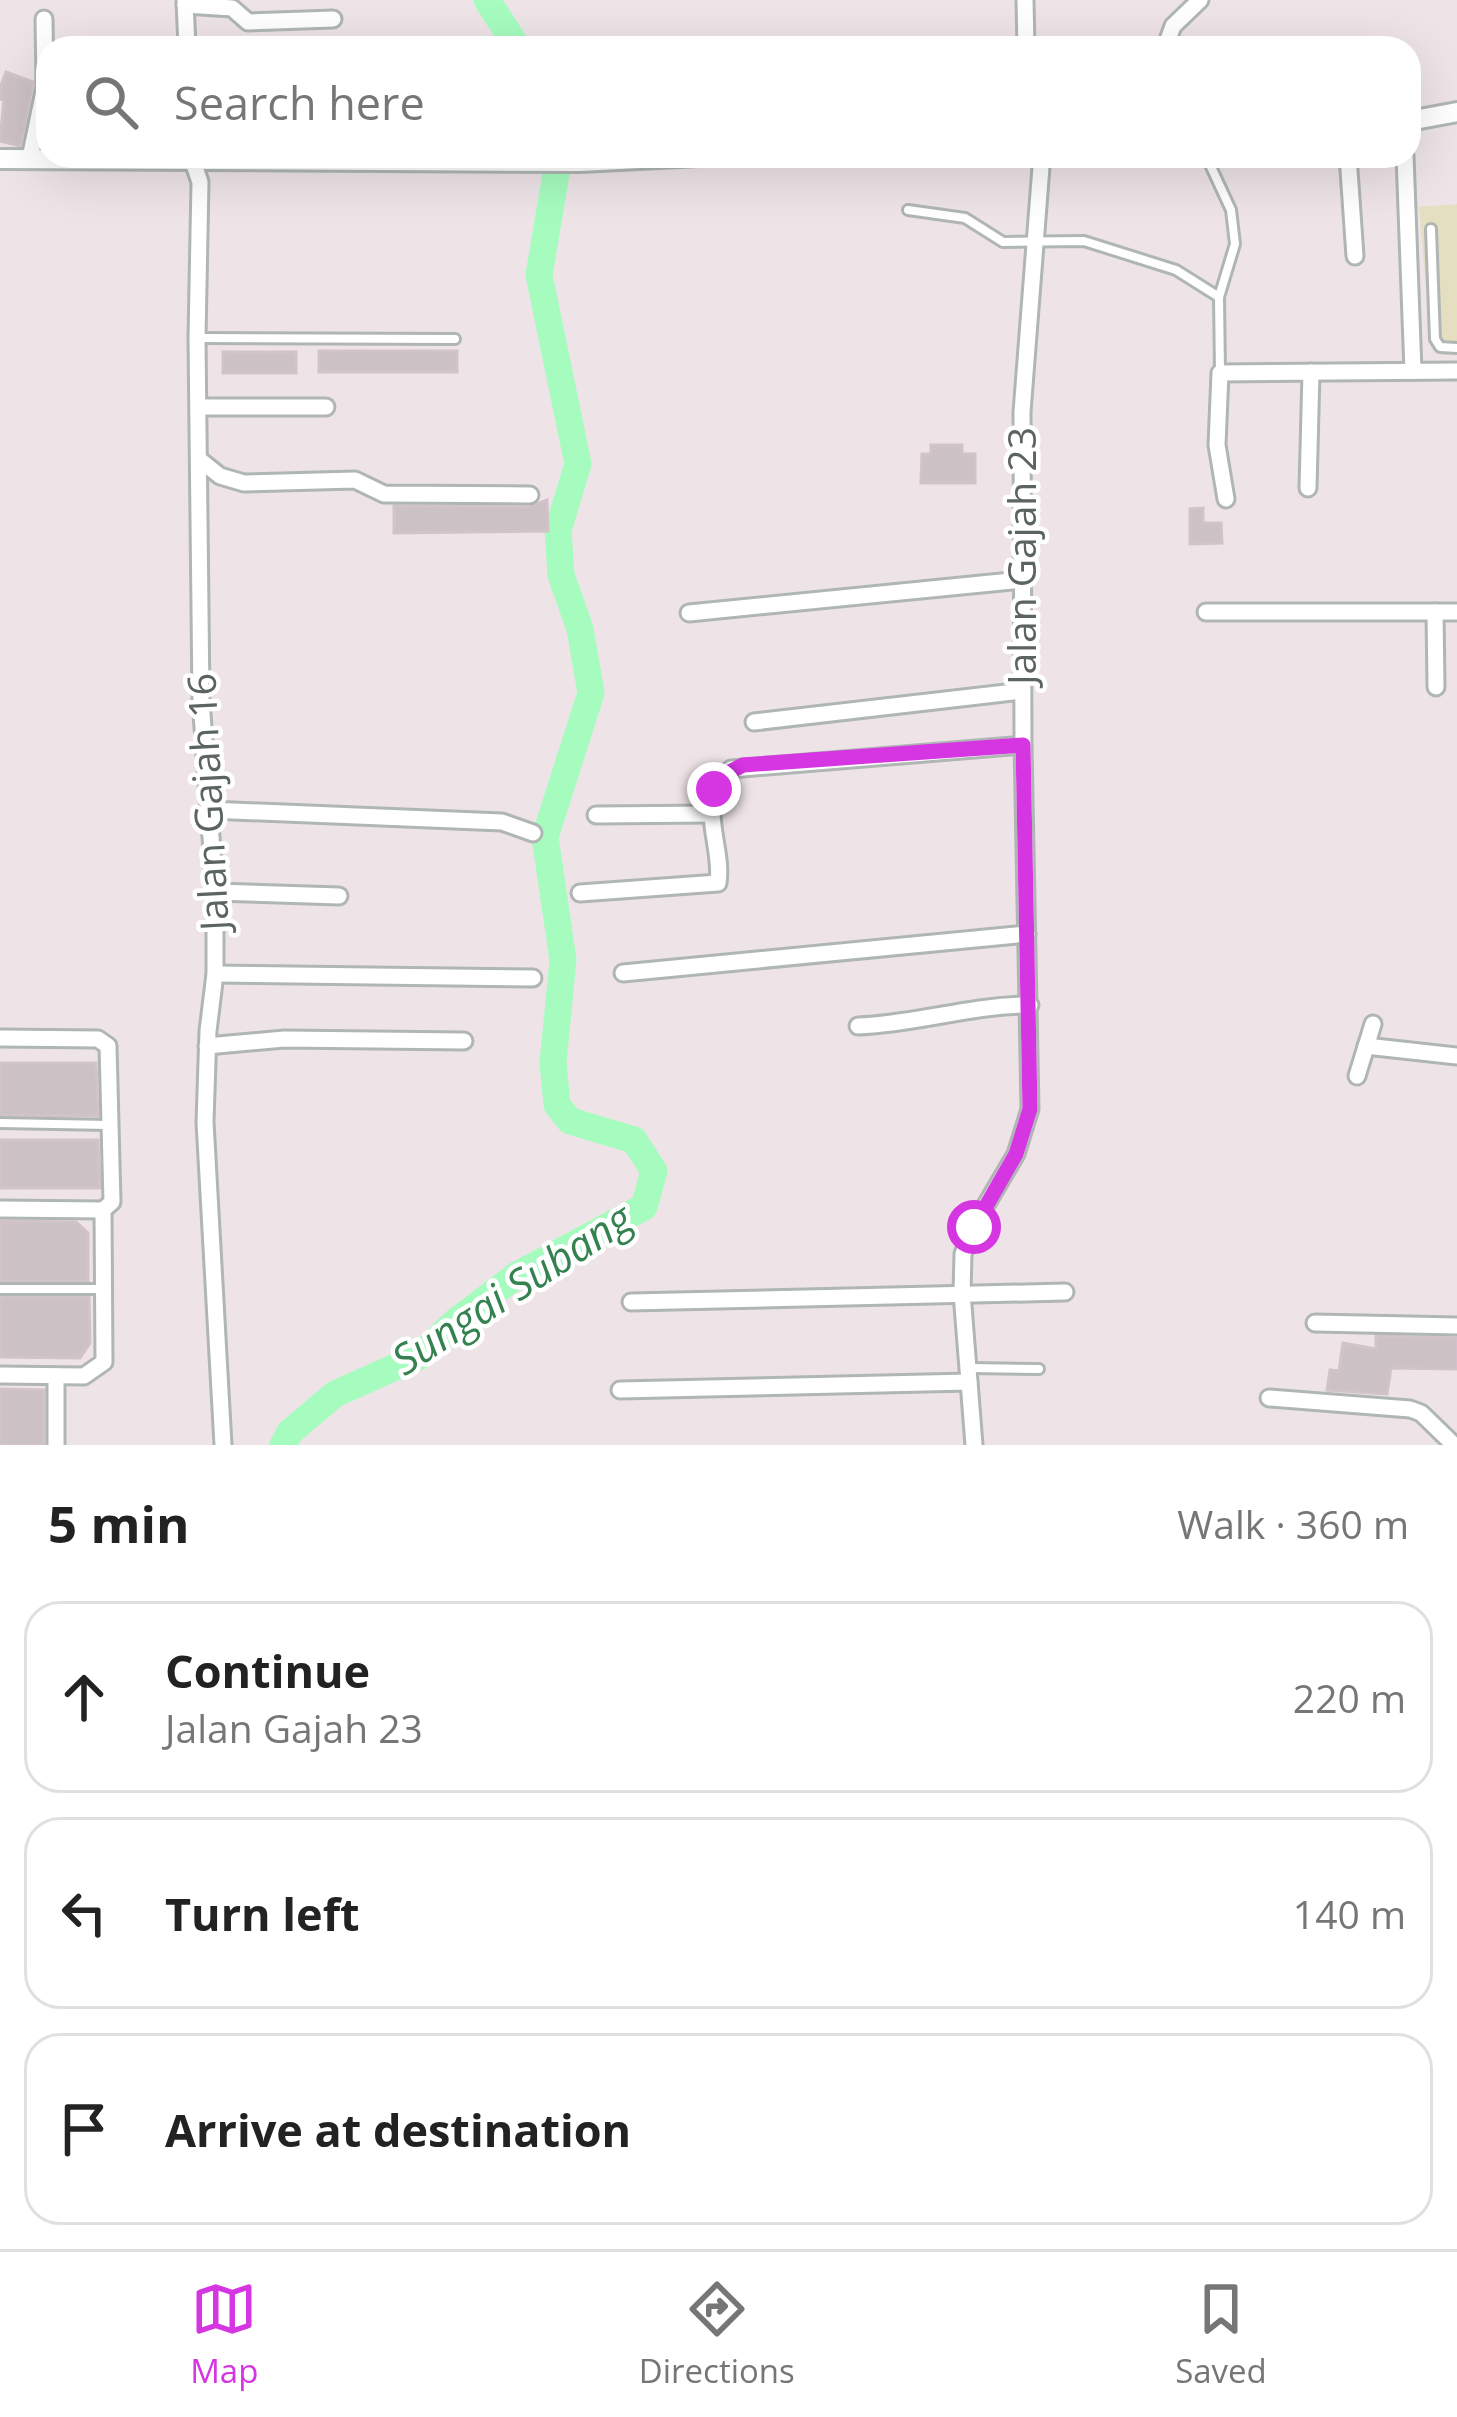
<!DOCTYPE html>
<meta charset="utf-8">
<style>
:root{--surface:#fff;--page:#f6f6f6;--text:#222;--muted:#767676;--line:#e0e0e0;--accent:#d635e2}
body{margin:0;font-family:"Open Sans",sans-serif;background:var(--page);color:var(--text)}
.stop{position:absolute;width:36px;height:36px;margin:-27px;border:9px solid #d635e2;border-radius:50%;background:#fff}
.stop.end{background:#d635e2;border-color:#fff;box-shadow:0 3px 12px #0008}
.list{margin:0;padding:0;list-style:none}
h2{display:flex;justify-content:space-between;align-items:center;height:156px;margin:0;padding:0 48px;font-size:51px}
h2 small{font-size:39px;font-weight:400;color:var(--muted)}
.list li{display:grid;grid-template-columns:78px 1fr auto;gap:36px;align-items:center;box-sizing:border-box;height:192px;margin:0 24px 24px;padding:0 24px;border:3px solid var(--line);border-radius:36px}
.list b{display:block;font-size:45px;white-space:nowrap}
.list p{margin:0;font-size:39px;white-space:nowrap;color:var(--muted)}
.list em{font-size:39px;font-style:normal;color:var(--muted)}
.icon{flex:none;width:66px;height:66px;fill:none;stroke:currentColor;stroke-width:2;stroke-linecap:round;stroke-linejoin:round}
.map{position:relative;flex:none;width:1457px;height:1445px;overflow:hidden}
.search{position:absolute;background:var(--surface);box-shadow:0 12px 48px #0002;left:36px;right:36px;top:36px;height:132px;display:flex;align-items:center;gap:30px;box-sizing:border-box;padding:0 42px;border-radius:36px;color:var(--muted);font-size:45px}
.sheet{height:804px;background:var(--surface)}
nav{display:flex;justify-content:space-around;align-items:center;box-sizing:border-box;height:168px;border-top:3px solid var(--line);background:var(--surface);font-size:33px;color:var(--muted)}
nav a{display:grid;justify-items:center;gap:6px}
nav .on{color:var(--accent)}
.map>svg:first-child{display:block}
</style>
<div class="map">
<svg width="1457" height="1445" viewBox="0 0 1457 1445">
<rect width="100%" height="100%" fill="#eee4e8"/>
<polygon fill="#e5dfc1" points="1457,204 1457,355 1442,355 1431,346 1419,207"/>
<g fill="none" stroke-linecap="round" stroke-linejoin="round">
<g stroke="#a6fcbf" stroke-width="27">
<polyline points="487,0 518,48"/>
<polyline points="283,1445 290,1432 335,1394 420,1356 455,1322 517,1275 644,1207 654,1171 634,1140 570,1121 557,1105 553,1063 563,960 545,837 591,693 580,629 561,575 558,530 578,464 539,275 559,156"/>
</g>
</g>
<g fill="#ccc2c6" stroke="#d2c2ca" stroke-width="3">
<polygon points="6,72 33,82 20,146 0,141 4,100 0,99 0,88"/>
<rect x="319" y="351" width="138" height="21"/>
<rect x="223" y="352" width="73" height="21"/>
<polygon points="931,445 962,445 962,454 975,454 975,483 921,483 922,454 931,454"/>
<polygon points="547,500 548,531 394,533 394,506 530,507"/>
<polygon points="1203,508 1203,523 1221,523 1222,543 1190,544 1190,509"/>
<polygon points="0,1063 96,1063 98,1116 0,1115"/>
<polygon points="0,1140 98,1140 100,1188 0,1188"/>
<polygon points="0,1221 76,1222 88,1233 88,1281 0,1281"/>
<polygon points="0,1297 89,1297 90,1343 80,1358 0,1357"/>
<polygon points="1376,1336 1457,1338 1457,1369 1391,1368 1387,1394 1327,1390 1330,1370 1339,1371 1343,1343 1376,1349"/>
<polygon points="0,1389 44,1390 44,1445 0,1445"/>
</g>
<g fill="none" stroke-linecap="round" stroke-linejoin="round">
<g stroke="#afb6b3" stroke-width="14">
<g id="service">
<polyline points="1206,156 1231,210 1235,244 1219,297 1220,372"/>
<polyline points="908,210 965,218 1003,242 1084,241 1176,270 1219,297"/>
<polyline points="1431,229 1435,339 1440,347 1457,348"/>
<polyline points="198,338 455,339"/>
<polyline points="0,1123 109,1125"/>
<polyline points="0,1289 106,1289"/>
<polyline points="969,1368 1039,1369"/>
</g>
</g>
<g stroke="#afb6b3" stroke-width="21">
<g id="minor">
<polyline points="185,0 187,48"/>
<polyline points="1025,0 1026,48"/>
<polyline points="185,5 232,8 248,22 333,19"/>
<polyline points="113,48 187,47"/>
<polyline points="1165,48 1173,26 1200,0"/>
<polyline points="191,156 200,182 197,338 201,700 215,892 215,974 208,1031 205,1122 223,1445"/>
<polyline points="1348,156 1355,256"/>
<polyline points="1405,156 1413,371"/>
<polyline points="30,158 45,86 44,19"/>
<polyline points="199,407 326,407"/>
<polyline points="200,460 220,476 244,483 355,480 384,494 530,495"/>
<polyline points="1308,488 1311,372"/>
<polyline points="1226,499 1217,445 1220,373 1457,371"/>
<polyline points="1206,612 1457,612"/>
<polyline points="1435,612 1436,687"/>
<polyline points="689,613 1022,580"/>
<polyline points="754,722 1022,691"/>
<polyline points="210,810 502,822 533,833"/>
<polyline points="596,815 712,814"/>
<polyline points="215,892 339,896"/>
<path d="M580,893L718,883C724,845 693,798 731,769L1023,745"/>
<polyline points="623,973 1027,934"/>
<polyline points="215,974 533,978"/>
<path d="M858,1026C916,1024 971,1005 1030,1005"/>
<polyline points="0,1038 98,1039 108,1046 112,1202 103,1210"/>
<polyline points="207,1046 284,1039 464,1041"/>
<polyline points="1366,1046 1457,1056"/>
<polyline points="1357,1076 1373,1024"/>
<polyline points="0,1209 103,1210"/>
<polyline points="631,1302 1065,1292"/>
<polyline points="1315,1323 1457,1326"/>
<polyline points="0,1375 84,1376 104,1362 103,1210"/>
<polyline points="56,1376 56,1445"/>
<polyline points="620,1390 969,1382"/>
<polyline points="1269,1398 1410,1409 1421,1413 1454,1445"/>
<polyline points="974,1445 962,1293 963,1254 973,1227 1016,1154 1030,1109 1023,745 1022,412 1041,167 1038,156"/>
</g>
</g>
<g stroke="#afb6b3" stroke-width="24">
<g id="tertiary">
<polyline points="1409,121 1457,112"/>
<polyline points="0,159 580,162 699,156"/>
</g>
</g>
<use href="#service" stroke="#fff" stroke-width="8"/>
<use href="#minor" stroke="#fff" stroke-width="15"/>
<use href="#tertiary" stroke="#fff" stroke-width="18"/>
</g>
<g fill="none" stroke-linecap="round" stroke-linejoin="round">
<polyline stroke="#d635e2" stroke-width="15" points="714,789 720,777 743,765 1023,745 1030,1109 1016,1154 974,1227"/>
</g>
<g text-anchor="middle" stroke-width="9" stroke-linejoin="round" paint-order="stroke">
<g font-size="39" fill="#5c645f" stroke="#fff">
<text transform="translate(1022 556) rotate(-90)" y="14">Jalan Gajah 23</text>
<text transform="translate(208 802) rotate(-93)" y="14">Jalan Gajah 16</text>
</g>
<g font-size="42" font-style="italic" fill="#358251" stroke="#fff">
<text transform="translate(512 1289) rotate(-33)" y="15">Sungai Subang</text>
</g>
</g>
</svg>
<div class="stop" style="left:974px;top:1227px"></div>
<div class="stop end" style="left:714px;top:789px"></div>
<div class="search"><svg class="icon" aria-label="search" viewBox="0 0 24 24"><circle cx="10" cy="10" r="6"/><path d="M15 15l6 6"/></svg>Search here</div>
</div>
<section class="sheet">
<h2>5 min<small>Walk · 360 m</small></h2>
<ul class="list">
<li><svg class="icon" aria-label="ahead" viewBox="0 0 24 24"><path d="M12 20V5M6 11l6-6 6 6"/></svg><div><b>Continue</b><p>Jalan Gajah 23</p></div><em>220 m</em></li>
<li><svg class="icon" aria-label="left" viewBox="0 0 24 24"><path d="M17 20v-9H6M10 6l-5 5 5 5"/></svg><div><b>Turn left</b></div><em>140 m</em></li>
<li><svg class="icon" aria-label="arrive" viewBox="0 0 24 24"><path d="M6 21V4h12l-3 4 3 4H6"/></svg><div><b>Arrive at destination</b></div></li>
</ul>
</section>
<nav>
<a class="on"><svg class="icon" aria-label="map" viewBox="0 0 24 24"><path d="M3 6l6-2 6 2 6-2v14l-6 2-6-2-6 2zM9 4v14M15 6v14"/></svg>Map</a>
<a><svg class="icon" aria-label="directions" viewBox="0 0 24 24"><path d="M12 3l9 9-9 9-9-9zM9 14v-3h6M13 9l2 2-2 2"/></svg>Directions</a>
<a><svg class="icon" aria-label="saved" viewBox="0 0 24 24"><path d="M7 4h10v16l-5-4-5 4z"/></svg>Saved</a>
</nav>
